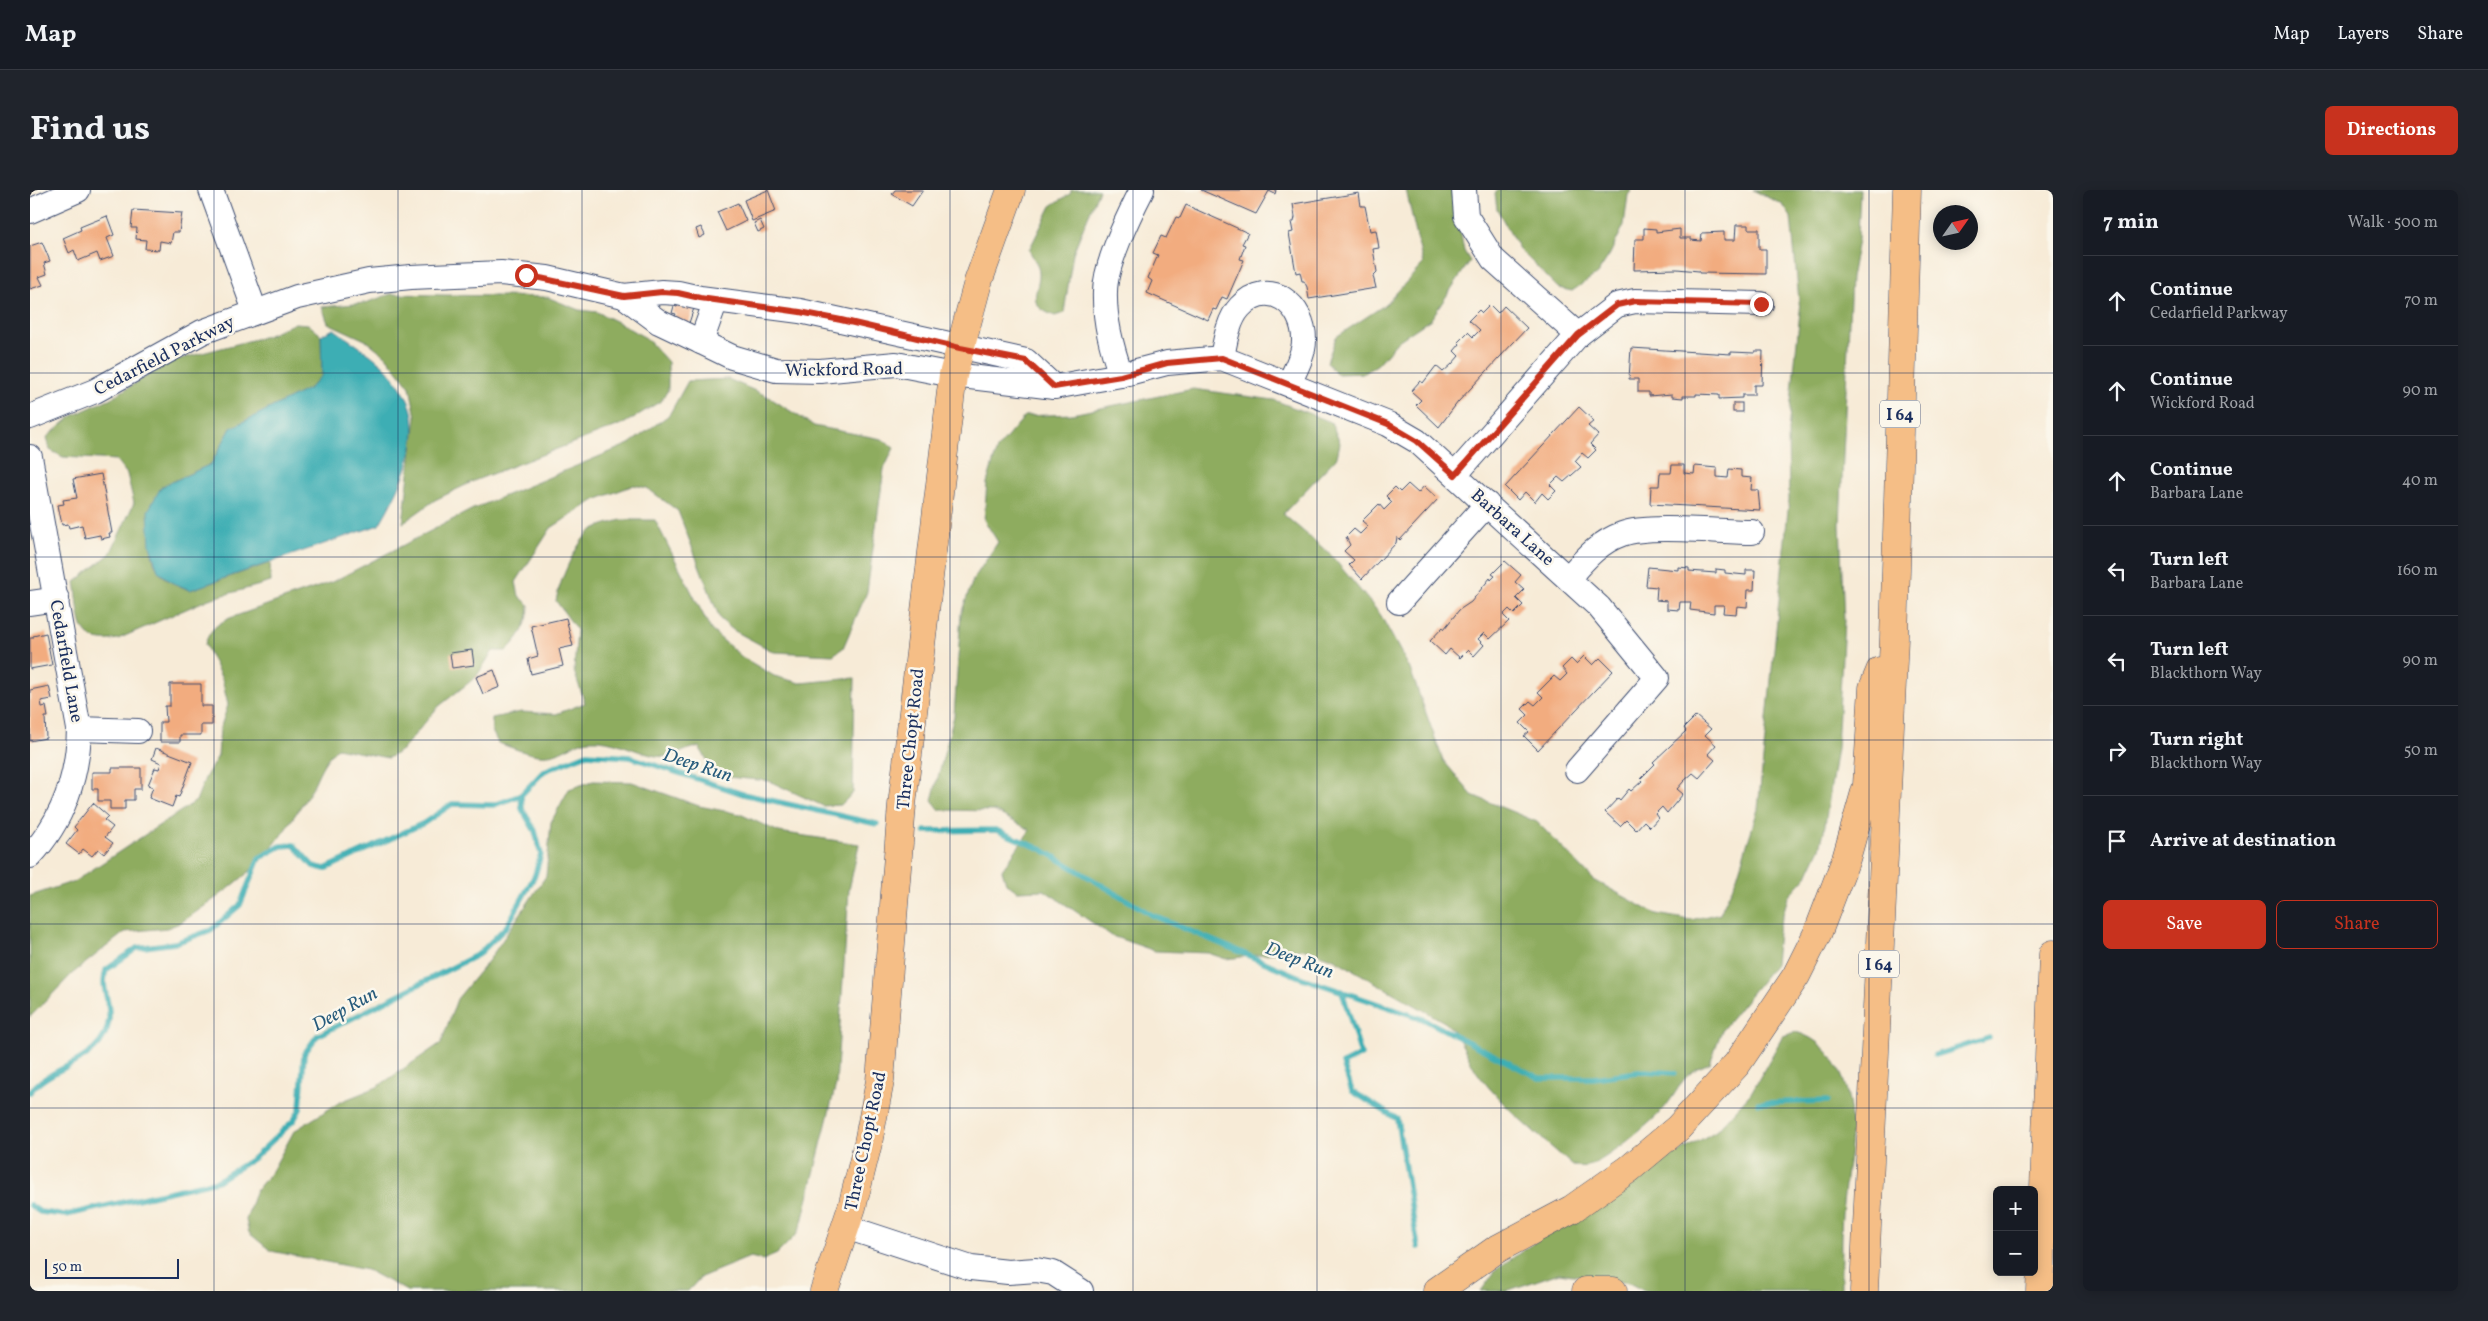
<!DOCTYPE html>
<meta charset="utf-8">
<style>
:root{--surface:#171b24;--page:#20242c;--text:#f1f3f6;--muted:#9ea1a6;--line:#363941;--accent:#c8321e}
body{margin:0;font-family:Vollkorn,serif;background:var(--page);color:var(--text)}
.controls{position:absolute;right:15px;bottom:15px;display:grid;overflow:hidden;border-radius:8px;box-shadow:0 2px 12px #0003}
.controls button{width:45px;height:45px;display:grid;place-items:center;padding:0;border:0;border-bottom:1px solid var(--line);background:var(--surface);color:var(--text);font:25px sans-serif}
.compass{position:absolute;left:1903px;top:15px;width:45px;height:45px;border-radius:50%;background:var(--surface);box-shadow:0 2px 12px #0003;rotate:56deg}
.scale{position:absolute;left:15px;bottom:12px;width:134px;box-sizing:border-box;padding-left:5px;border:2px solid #1b2f5e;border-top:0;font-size:14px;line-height:18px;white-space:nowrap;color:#1b2f5e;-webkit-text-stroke:4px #fbf7ec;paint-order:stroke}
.stop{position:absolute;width:15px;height:15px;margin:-11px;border:4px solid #c8321e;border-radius:50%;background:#fff}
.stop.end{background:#c8321e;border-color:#fff;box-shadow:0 1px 5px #0008}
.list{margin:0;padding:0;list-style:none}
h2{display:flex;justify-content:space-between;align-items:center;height:65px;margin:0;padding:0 20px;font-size:21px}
h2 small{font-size:16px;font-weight:400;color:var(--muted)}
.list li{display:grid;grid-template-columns:32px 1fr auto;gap:15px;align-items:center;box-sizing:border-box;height:90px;padding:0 20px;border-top:1px solid var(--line)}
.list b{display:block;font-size:19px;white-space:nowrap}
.list p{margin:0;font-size:16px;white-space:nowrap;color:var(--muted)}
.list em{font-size:16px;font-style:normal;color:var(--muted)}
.actions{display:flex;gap:10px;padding:15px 20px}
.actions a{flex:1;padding:11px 0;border:1px solid var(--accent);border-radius:8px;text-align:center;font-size:18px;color:var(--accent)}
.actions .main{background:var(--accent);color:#fff}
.icon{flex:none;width:28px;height:28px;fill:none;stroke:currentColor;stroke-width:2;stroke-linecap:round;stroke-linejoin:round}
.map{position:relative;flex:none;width:2023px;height:1101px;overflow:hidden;border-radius:8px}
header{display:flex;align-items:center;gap:30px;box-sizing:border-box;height:70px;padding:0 25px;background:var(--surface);border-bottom:1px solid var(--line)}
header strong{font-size:24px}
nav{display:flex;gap:28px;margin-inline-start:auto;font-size:18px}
.intro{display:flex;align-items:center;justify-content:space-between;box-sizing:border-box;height:120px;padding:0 30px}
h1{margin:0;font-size:35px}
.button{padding:12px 22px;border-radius:8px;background:var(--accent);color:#fff;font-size:18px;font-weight:700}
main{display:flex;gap:30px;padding:0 30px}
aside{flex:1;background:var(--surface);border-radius:8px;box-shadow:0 2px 12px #0003}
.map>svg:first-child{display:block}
</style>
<header>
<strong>Map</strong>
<nav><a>Map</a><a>Layers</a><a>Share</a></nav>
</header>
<div class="intro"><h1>Find us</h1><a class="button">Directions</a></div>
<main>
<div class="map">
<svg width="2023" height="1101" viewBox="0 0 2023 1101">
<rect width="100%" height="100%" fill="#fbf7ec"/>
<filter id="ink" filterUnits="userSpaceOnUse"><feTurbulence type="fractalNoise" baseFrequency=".02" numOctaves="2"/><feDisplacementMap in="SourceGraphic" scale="10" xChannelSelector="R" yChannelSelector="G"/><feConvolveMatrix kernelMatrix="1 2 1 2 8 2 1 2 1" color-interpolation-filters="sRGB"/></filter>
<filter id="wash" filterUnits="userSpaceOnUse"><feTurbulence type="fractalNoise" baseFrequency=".0096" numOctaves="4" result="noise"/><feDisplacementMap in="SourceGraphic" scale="20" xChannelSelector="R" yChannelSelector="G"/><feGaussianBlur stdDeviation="1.12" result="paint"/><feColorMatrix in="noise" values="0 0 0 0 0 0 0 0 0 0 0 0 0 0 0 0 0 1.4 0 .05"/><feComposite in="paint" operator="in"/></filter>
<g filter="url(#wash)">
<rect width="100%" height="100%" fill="#f7ebd7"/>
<g fill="#8eac5e" stroke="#546e5e">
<path d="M1041,0H1069L1043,63L1034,123L1025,126C993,114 1010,102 1009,83C1009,76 1002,66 999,60L1021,16L1041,3Z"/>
<polygon points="1376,0 1423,0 1434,61 1440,71 1401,129 1368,151 1348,174 1335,183 1306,184 1297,172 1306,147 1356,114 1393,74"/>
<polygon points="1469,0 1602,0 1598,5 1594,35 1580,64 1567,84 1542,101 1528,98 1489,59 1467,19 1465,3"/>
<path d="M1723,0H1830L1828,50L1821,88L1810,334L1814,431L1807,558L1794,641L1790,658L1777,686L1758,707L1748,742L1745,774L1692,840L1680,873C1650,884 1653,895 1635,917C1624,931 1574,972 1558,976C1554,977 1548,976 1543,976C1512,948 1477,921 1451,888C1437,870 1434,851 1416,833L1304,769L1275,759L1196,769L1178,763L1125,761L1082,746L1014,700L987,701L976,693L972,680L1000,640L964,621L910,620L902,610L924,526L931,424L943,390L968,352L954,330L957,293L967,259L995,226L1042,224L1163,199L1244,210L1301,232L1310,253L1307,267L1253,324L1300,364L1350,424L1380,479L1413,570L1442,605L1507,632L1564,690L1626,724L1661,730L1690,723L1707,687L1728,619L1759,310L1758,241L1770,121L1761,27L1753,15Z"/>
<polygon points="361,104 517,107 549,120 567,122 589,133 616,148 638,172 638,200 631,211 595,233 446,290 405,310 373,333 386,227 380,197 356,166 337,151 298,133 292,117 335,113"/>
<path d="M265,133L278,134L291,145L292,185L280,198L201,238L181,274L131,297C126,322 113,356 128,380C134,391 149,396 160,400L240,373L241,392L179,409L88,449C44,457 51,426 45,392L80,364L104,313L97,284L86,270L33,267L20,260L17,247L42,226L81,208L142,171L237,146Z"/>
<path d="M698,189L737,206L784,236L852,249L864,258L854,279L837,402L813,458L803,465L744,462L703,440L690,429L648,321L617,298L604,295L565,310L521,338L486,392L489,406L499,415C499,433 490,448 476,461H463L446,487L408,517L372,560L358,568L307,558C287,577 288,593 273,613C261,631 249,650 235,666C216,688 174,717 150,733L137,738L95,742L43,783L0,827V706L45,691L166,611L175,588L188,566L190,539L198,515L192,489L175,454C180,439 187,434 200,428L302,392L443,319L599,254L639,225L658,191Z"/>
<path d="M591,330H625L681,440L712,467L744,486L770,493L825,488L823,603L811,615L793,616L739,591L687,586L669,557C651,559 646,569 626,566C603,562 584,548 559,550C549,551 537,559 527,563C508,570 487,559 468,553L462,541V528L491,522L526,524L555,513L544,481L547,440L526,411C529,392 546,352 561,341C569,335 582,333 591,330Z"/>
<polygon points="563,591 602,592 669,616 710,624 749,642 829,654 819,700 806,894 772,1032 767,1044 747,1064 733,1070 720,1067 671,1087 658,1101 377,1101 337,1080 241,1061 219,1043 216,1030 225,1002 242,981 264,941 310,912 347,897 411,853 427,809 459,770 516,686 521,632 539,599"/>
<path d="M1766,842C1809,854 1823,904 1821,945C1820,967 1815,990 1813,1013C1810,1042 1811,1072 1811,1101H1614L1599,1093L1529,1083L1476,1101H1451L1466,1080L1549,1020L1686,941L1721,903L1753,846Z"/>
</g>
<path fill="#3caeb4" stroke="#2c6e89" d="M304,139C320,151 339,162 354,176C365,188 381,209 383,226C388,263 368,303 349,335L160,400L141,392L128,381L120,356L118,321L131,297L181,274L201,238L280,198L292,185L291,145Z"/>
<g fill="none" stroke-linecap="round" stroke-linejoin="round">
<g stroke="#3caeb4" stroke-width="5.5">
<polyline points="895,641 966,640 1013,660 1122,725 1272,788 1393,829 1509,888 1564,888 1615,881 1645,883"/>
<polyline points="1312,801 1331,865 1313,874 1322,901 1367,929 1388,1057"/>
<polyline points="1905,865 1959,848"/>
<path d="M0,902C23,873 74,874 79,829C81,812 70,799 76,780L107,758L145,753L181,740L210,715L229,668L251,656L264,655L283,676L295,679L394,633L422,614L464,615L491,605L514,581L557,564L600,567L713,604L847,634"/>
<polyline points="1728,913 1797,911"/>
<polyline points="0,1015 10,1022 36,1025 187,991 224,968 264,930 270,919 274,864 287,846 449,764 477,736 505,685 511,664 505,641 492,619 491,605"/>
</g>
</g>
<g id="blocks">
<g fill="#f2ac7f">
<polygon points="738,0 746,21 722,31 714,10"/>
<polygon points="865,0 893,0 882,16 862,4"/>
<polygon points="1171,0 1246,0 1245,4 1239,1 1226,24"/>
<polygon points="1329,3 1331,16 1335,16 1340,41 1346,40 1349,58 1343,59 1347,82 1343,86 1346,98 1279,109 1277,97 1274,91 1272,91 1270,82 1266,83 1259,43 1263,42 1261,32 1264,32 1265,27 1263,14"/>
<polygon points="708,13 716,31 696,41 687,22"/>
<polygon points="1156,15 1218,43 1212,54 1215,55 1210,69 1214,70 1197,109 1192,107 1186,120 1183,119 1178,130 1117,103 1122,91 1118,88 1128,65 1123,63 1131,46 1136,48 1146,27 1150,28"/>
<polygon points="103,20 152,23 149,42 143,42 141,53 130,51 129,60 115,59 116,50 106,49 107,38 101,38"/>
<polygon points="77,26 84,45 77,48 84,66 70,71 67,63 48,71 44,60 39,63 33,48 51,40 50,37"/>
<polygon points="730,30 734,39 728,42 724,33"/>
<polygon points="1706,35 1718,35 1718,39 1729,39 1729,59 1736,59 1736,84 1669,83 1669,81 1647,79 1604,80 1605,49 1614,49 1614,38 1626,39 1626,42 1650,39 1650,48 1661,48 1661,50 1671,51 1672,43 1694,42 1694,50 1705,50"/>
<polygon points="671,37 675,45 669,48 666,39"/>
<polygon points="12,52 20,71 14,73 17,84 9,87 13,95 0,99 0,56"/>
<polygon points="649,113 664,118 659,133 644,128 646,124 642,123 644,116 647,117"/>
<polygon points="1460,115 1468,123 1474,116 1497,138 1428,212 1409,237 1386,215 1391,210 1381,201 1390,191 1393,193 1406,176 1413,182 1422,174 1429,166 1424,161 1430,154 1428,152 1438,142 1443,147 1450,140 1439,130 1449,120 1452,123"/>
<polygon points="1601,158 1701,164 1701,162 1725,163 1725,161 1733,161 1732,195 1724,195 1724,205 1712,205 1712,208 1689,209 1689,205 1666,204 1666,206 1653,206 1653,208 1642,207 1642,204 1619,206 1619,202 1608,202 1608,189 1599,189"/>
<rect x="1703" y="213" width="9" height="9"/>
<polygon points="1549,217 1564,231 1558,236 1568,245 1560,254 1566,260 1558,268 1552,263 1545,271 1551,277 1534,292 1528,287 1520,295 1526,301 1518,309 1512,303 1505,312 1495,302 1488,310 1475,297"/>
<polygon points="1642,275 1654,275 1654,283 1664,284 1665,276 1687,278 1687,287 1698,288 1699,279 1711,280 1711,287 1722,288 1721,300 1728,300 1730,320 1620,314 1621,296 1629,296 1630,283 1641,283"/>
<polygon points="71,284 82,343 79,343 80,347 71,349 70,345 55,348 52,335 39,338 38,334 32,335 28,315 34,314 33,310 47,308 43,289"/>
<polygon points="1378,294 1388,303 1394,296 1408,309 1370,350 1367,347 1366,353 1332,389 1319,375 1324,370 1314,361 1320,355 1316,347 1324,339 1330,344 1338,336 1332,331 1349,314 1354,320 1362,312 1356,306 1365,297 1370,302"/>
<polygon points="1475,371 1491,385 1485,392 1494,400 1486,408 1493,415 1484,424 1479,419 1473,425 1479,431 1460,449 1454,443 1448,449 1454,455 1444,466 1438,460 1430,468 1420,459 1415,465 1400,451 1413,437 1414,439 1429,420 1441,412 1460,388 1461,390 1465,386 1462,384"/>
<polygon points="1618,377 1648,380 1648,377 1659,378 1659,381 1686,383 1686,379 1695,380 1695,383 1716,385 1716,380 1725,380 1724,400 1718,400 1717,417 1707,416 1706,424 1693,423 1694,415 1684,415 1684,423 1660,420 1661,412 1650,412 1649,420 1637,419 1637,411 1626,410 1627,397 1616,396"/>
<polygon points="536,428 543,456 529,459 533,476 501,484 498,469 508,466 501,436"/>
<polygon points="16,443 22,475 0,479 0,448 3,448 3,446"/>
<polygon points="442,460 444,475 422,478 420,463"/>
<polygon points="1554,466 1563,475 1570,468 1583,481 1508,560 1494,546 1499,542 1490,533 1498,525 1492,519 1500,511 1505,515 1513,507 1508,502 1524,486 1530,491 1537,484 1532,478 1541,469 1546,474"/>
<polygon points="464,480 470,497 453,504 446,487"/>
<polygon points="140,494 171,494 171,516 182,516 182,535 171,535 171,545 150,545 150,552 130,552 130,532 136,532 135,516 140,516"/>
<polygon points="19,496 22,509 11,511 12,517 16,516 18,527 15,527 16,548 0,551 0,500"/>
<polygon points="1666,526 1681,539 1675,545 1686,555 1678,564 1685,570 1669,588 1663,583 1654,591 1647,599 1653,604 1637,623 1632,617 1625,624 1628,628 1620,637 1614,631 1606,640 1596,630 1590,636 1575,622 1588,608 1590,610 1599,599 1601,601 1612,591 1610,589 1625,574 1623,572 1656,541 1654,538"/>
<polygon points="126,558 162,572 149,607 146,606 142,617 119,608 123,597 118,595 125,578 129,579 131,573 122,569"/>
<polygon points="82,578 111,578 111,599 104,599 104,610 95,610 95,619 80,619 80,611 68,611 68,599 62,599 62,582 82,582"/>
<polygon points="63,613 78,626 74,630 83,637 75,647 83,653 74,664 68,659 62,666 53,659 49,664 36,654 47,640 44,637"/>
</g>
</g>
</g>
<g filter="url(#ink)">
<use href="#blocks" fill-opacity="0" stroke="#3c4b70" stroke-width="1"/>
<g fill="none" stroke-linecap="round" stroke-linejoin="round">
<g stroke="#3c4b70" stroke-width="26">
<g id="minor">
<polyline points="181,0 225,121"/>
<polyline points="1434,0 1436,26 1463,69 1548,145"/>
<polyline points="0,21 48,0"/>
<polyline points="594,106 629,132 671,152 702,167 746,180 790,181 866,174 923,185 1024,197 1091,185 1137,173 1192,168 1358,234 1387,251 1569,417 1627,488 1547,580"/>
<polyline points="671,152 686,110"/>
<path d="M1192,168C1195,152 1198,130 1210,117C1239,86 1275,115 1274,151C1274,165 1264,182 1259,194"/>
<path d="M1091,185C1082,159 1074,131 1075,102C1075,75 1099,25 1112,0"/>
<polyline points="0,227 65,201 172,142 267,107 339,91 381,87 471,83 517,88 594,106 632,102 648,103 670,108 770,121 996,171 1024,197"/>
<path d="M0,267L49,539C48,586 33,631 0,666"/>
<polyline points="1425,285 1548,145 1587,115 1605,111 1731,114"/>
<path d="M1539,387C1554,370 1569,352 1592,344C1619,334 1690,342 1722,342"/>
<polyline points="1369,412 1457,314"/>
<polyline points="0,413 27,409"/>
<polyline points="49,539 108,541"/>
<polyline points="816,1037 941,1078 978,1082 1006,1080 1023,1083 1051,1101"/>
</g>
</g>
<g stroke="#3c4b70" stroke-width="29">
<polyline id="major" points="794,1101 822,1017 838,953 850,891 872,615 923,185 948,92 981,0"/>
</g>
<g stroke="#3c4b70" stroke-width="29">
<g id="highway">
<polyline points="1407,1101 1467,1059 1542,1019 1599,979 1648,938 1707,874 1766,786 1788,742 1816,669 1837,595 1843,498 1850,481"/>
<polyline points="1556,1101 1583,1101"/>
<polyline points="1834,1101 1864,448 1877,0"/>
<polyline points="2010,1101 2023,764"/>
</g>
</g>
<use href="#minor" stroke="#fff" stroke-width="24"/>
<use href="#major" stroke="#f5be86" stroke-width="28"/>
<use href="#highway" stroke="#f5be86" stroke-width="28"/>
</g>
</g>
<g fill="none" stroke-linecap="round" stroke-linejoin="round" filter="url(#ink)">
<polyline stroke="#c8321e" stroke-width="6" points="496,85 594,106 632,102 648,103 670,108 770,122 811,130 930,158 996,171 1024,197 1091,186 1137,173 1192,168 1358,234 1387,251 1425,285 1548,145 1587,115 1605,111 1731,114"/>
</g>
<path fill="none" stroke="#1b2f5e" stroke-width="1" stroke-opacity="0.55" d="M184,0V1101M368,0V1101M552,0V1101M736,0V1101M920,0V1101M1103,0V1101M1287,0V1101M1471,0V1101M1655,0V1101M1839,0V1101M0,183H2023M0,367H2023M0,550H2023M0,734H2023M0,918H2023"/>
<g text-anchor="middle" stroke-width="5" stroke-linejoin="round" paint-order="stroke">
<g fill="#fbf7ec" stroke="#5e6b89" stroke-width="1">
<rect x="1850" y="210.5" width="40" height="27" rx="4"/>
<rect x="1829" y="760.5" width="40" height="27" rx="4"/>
</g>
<g font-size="16" font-weight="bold" fill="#1b2f5e">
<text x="1870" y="230">I 64</text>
<text x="1849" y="780">I 64</text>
</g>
<g font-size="18" fill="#1b2f5e" stroke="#fbf7ec">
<text transform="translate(134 165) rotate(-27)" y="6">Cedarfield Parkway</text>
<text transform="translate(814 179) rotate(-1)" y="6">Wickford Road</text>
<text transform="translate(1483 337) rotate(42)" y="6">Barbara Lane</text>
<text transform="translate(37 471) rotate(80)" y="6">Cedarfield Lane</text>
<text transform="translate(880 549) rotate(-84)" y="6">Three Chopt Road</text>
<text transform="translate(835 951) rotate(-78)" y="6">Three Chopt Road</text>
</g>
<g font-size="19" font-style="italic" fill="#275b7c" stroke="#fbf7ec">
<text transform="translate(668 574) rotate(18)" y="7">Deep Run</text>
<text transform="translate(1270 769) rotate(21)" y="7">Deep Run</text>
<text transform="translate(314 818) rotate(-29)" y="7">Deep Run</text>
</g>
</g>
</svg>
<div class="controls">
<button>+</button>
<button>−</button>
</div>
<svg class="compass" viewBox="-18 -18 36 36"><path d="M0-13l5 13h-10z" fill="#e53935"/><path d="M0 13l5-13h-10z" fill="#9ea1a6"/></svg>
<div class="scale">50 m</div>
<div class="stop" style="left:496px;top:85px"></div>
<div class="stop end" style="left:1731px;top:114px"></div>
</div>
<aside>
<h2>7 min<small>Walk · 500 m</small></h2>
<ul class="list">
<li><svg class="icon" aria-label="ahead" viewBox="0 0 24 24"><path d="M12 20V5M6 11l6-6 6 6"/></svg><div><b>Continue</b><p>Cedarfield Parkway</p></div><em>70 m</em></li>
<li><svg class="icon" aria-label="ahead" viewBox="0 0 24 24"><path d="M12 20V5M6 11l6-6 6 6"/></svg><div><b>Continue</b><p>Wickford Road</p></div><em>90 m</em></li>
<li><svg class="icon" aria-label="ahead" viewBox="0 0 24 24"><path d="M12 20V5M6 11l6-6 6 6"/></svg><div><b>Continue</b><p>Barbara Lane</p></div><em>40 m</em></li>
<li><svg class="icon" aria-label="left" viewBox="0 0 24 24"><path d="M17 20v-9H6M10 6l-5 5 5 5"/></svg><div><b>Turn left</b><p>Barbara Lane</p></div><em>160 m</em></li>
<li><svg class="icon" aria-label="left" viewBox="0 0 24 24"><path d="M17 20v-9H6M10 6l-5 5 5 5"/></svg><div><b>Turn left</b><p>Blackthorn Way</p></div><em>90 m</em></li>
<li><svg class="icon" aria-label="right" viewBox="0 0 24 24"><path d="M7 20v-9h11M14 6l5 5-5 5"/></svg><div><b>Turn right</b><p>Blackthorn Way</p></div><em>50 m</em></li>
<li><svg class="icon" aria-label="arrive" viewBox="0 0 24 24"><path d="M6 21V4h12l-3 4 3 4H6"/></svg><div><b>Arrive at destination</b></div></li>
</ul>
<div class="actions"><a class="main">Save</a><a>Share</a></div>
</aside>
</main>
